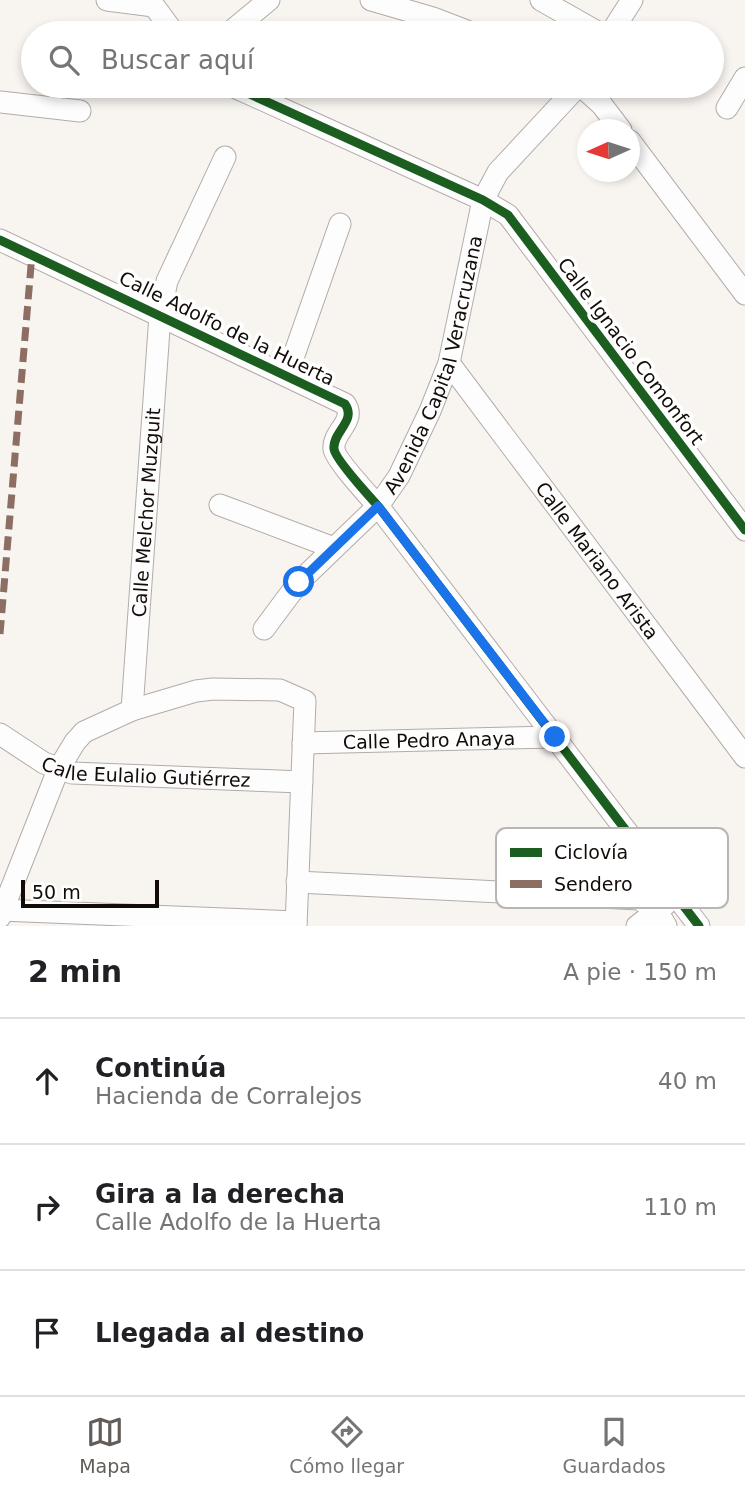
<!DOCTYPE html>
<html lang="es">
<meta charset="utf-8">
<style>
:root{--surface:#fff;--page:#f6f6f6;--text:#202124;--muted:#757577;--line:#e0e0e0;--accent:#625d59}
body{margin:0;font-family:"DejaVu Sans",sans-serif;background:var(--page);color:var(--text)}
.compass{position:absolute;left:577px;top:119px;width:63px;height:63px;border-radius:50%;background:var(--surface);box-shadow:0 4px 10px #0003;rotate:267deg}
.scale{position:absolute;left:21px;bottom:18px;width:138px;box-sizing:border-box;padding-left:7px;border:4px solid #120b07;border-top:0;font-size:19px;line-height:24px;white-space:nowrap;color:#120b07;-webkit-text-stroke:5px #fff;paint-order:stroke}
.stop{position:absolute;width:21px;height:21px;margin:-16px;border:5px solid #1a73e8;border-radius:50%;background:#fff}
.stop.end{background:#1a73e8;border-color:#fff;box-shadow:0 2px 7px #0008}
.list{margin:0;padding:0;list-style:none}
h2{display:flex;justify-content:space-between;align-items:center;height:91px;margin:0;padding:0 28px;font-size:30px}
h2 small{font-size:23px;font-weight:400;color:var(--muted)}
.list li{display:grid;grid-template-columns:46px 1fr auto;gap:21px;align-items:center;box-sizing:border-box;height:126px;padding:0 28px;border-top:2px solid var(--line)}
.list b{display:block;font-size:26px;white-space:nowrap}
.list p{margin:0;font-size:23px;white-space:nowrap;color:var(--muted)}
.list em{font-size:23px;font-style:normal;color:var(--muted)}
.icon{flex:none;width:38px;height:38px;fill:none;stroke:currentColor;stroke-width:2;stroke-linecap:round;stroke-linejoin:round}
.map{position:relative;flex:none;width:745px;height:926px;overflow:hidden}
.search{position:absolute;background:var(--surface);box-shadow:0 4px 10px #0003;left:21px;right:21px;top:21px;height:77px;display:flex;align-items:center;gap:18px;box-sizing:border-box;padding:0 24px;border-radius:38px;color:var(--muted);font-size:26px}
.sheet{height:469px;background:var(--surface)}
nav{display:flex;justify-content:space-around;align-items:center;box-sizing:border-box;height:98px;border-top:2px solid var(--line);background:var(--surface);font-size:19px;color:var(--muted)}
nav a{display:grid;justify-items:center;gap:4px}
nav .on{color:var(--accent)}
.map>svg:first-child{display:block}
</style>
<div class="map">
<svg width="745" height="926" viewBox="0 0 745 926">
<rect width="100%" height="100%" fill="#f8f4f0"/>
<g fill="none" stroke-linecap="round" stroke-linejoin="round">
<g stroke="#b2aca8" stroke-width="23">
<g id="minor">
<polyline points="107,0 154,6 174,33"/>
<polyline points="371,0 433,18 472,33"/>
<polyline points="541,0 599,33"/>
<polyline points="229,33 269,0"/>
<polyline points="611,33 632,0"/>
<polyline points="232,86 483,200 508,215 745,530"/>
<polyline points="581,86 602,105 621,130"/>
<polyline points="0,102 80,111"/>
<polyline points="727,108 745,78"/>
<polyline points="630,141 745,294"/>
<path d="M0,240L345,404C357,421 332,432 334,449C335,459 369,496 378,506L699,926"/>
<path id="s1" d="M449,363L745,757"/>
<polyline points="287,375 340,224"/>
<polyline points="220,505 334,548"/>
<path id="s2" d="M264,629L299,582L378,506L399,476L430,411L449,363L483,200L498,172L578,86"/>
<path id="s3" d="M132,710L160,315L167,281L225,157"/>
<path id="s4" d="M0,734L44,763L72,773L302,782"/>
<path id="s5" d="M303,743L555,737"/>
<polyline points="297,882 639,899 657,911 666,926"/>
<polyline points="0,910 296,922"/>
<polyline points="0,917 58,770 75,742 84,732 132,710 196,691 213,689 280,690 305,701 296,926"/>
<polyline points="637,926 666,904"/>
</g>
</g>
<use href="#minor" stroke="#fefdfd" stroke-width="21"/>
<polyline stroke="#8d6e63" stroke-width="7" stroke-dasharray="14 7" stroke-linecap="butt" points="0,634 32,254"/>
<g stroke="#fff" stroke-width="13">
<g id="cycleway">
<polyline points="232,86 483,200 508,215 745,530"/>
<path d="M0,240L345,404C357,421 332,432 334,449C335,459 369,496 378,506L699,926"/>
</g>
</g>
<use href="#cycleway" stroke="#1b5e20" stroke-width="9"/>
</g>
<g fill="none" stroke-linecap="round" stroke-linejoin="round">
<polyline stroke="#1a73e8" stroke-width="9" points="299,582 378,506 555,737"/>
</g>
<g text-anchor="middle" stroke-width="7" stroke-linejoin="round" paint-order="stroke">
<g font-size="19" fill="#120b07" stroke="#fff">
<text transform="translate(227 328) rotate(26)" y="7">Calle Adolfo de la Huerta</text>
<text transform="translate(631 351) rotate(53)" y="7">Calle Ignacio Comonfort</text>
<text dy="7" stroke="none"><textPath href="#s2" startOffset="322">Avenida Capital Veracruzana</textPath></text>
<text dy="7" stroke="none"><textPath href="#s3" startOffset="198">Calle Melchor Muzguit</textPath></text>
<text dy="7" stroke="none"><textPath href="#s1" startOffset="247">Calle Mariano Arista</textPath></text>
<text dy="7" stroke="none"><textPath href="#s5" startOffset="126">Calle Pedro Anaya</textPath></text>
<text dy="7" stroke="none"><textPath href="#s4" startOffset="156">Calle Eulalio Gutiérrez</textPath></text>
</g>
</g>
<rect x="496" y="828" width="232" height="80" rx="10" fill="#fff" stroke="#b8b6b5" stroke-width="2"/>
<rect x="510" y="848" width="32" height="9" fill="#1b5e20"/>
<rect x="510" y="880" width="32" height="8" fill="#8d6e63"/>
<g font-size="19" fill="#120b07">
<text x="554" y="859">Ciclovía</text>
<text x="554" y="891">Sendero</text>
</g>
</svg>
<svg class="compass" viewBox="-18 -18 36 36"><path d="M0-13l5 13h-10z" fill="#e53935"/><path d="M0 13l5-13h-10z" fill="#757577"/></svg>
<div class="scale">50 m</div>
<div class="stop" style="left:299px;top:582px"></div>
<div class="stop end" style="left:555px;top:737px"></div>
<div class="search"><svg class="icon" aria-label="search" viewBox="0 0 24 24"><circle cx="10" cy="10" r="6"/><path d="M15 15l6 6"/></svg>Buscar aquí</div>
</div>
<section class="sheet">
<h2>2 min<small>A pie · 150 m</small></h2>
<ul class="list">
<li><svg class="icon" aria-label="ahead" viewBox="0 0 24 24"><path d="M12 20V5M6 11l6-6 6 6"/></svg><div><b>Continúa</b><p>Hacienda de Corralejos</p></div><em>40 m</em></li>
<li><svg class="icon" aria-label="right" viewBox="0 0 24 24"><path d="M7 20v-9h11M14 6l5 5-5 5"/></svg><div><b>Gira a la derecha</b><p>Calle Adolfo de la Huerta</p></div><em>110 m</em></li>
<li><svg class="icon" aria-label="arrive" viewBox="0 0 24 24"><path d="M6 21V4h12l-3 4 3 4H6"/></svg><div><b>Llegada al destino</b></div></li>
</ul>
</section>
<nav>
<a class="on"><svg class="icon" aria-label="map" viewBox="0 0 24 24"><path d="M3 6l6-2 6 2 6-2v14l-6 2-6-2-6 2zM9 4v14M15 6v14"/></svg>Mapa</a>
<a><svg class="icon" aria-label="directions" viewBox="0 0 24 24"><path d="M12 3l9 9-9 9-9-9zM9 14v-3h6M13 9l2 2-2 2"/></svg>Cómo llegar</a>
<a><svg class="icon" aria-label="saved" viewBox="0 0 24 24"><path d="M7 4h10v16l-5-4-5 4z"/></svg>Guardados</a>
</nav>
